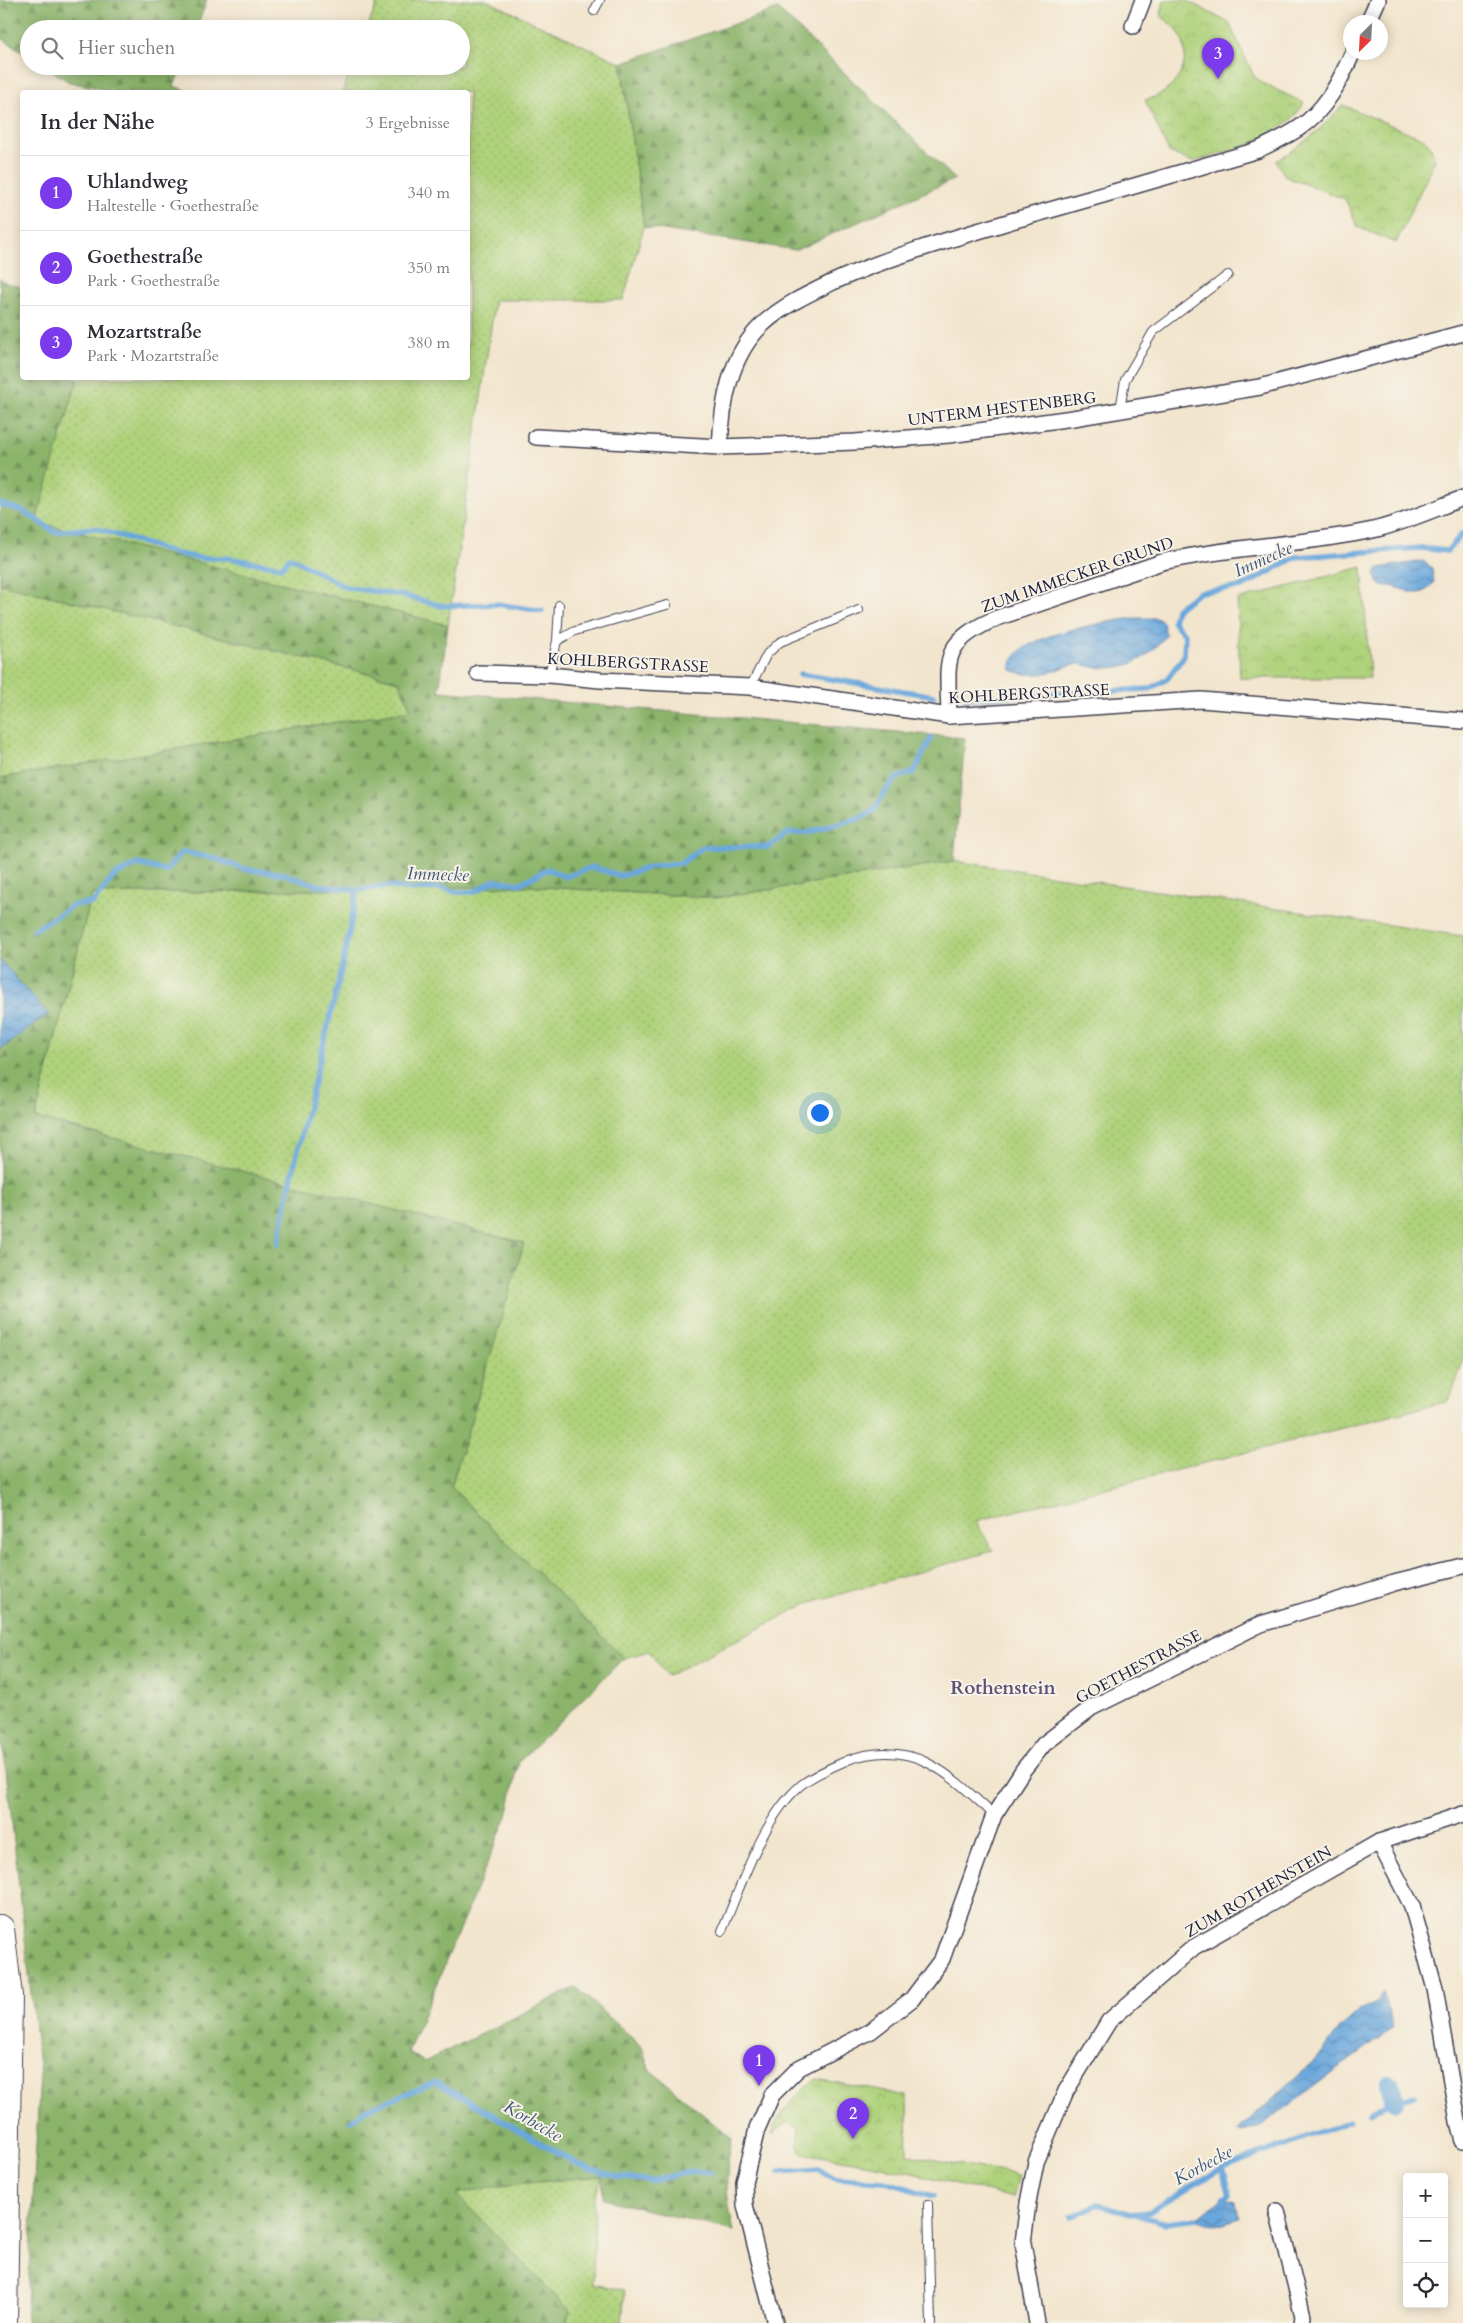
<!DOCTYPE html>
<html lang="de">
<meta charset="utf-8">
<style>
:root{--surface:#fff;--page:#f7f7f7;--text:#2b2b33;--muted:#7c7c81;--line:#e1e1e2;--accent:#7c3aed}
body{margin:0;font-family:Cardo,serif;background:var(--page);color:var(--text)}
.controls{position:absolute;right:15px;bottom:15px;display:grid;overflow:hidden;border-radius:5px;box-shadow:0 2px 12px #0003}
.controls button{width:45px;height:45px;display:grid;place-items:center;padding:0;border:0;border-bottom:1px solid var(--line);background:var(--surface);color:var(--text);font:25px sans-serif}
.compass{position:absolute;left:1343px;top:15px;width:45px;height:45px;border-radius:50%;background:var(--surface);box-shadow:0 2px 12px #0003;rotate:204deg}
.you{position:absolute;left:819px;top:1112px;width:18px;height:18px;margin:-12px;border:4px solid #fff;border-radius:50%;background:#1a73e8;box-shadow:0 0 0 8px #1a73e833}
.badge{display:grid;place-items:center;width:32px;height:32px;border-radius:50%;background:var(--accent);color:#fff;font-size:16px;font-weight:700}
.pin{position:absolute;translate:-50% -41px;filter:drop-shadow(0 1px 2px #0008)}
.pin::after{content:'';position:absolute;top:26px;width:18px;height:15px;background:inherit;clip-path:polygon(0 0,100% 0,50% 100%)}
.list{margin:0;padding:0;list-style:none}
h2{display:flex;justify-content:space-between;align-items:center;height:65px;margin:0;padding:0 20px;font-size:21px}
h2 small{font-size:16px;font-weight:400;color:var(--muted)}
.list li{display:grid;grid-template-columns:32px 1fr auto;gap:15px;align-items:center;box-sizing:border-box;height:75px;padding:0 20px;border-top:1px solid var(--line)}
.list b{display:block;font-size:19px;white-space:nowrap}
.list p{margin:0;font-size:16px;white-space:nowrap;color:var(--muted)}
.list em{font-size:16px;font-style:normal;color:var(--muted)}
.icon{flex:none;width:28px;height:28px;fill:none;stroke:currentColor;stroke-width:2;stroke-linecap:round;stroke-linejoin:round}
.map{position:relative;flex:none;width:1463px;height:2323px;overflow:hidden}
.search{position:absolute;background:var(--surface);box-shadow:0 2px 12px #0003;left:20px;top:20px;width:450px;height:55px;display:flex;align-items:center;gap:12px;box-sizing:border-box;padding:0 18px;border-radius:28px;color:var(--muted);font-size:19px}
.panel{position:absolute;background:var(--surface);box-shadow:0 2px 12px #0003;left:20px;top:90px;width:450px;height:290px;border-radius:5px}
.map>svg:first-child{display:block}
</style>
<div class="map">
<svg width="1463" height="2323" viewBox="0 0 1463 2323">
<defs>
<pattern id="grass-dots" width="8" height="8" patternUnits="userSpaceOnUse" patternTransform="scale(1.25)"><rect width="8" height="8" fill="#afd27b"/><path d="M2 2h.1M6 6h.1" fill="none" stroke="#96b46b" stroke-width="1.8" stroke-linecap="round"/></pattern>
<pattern id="forest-firs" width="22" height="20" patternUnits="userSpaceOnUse" patternTransform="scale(1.25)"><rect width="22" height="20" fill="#8bb46b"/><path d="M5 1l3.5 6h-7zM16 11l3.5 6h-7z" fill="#719259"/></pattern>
<pattern id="park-crowns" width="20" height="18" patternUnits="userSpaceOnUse" patternTransform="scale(1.25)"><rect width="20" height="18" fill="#afd27b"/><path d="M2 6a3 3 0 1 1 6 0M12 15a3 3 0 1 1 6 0" fill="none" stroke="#96b46b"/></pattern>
<pattern id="water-waves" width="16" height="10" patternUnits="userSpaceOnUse" patternTransform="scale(1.25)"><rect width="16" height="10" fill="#6ba7dc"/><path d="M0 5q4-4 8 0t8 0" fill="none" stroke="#5888b4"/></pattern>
</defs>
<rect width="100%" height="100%" fill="#f7f3e8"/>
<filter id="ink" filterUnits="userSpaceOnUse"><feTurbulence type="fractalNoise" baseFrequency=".02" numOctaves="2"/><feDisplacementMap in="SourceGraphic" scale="10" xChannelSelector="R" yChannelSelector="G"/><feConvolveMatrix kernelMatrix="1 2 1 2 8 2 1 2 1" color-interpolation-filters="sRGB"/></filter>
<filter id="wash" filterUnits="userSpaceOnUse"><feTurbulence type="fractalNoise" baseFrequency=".0096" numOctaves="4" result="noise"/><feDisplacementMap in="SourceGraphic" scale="20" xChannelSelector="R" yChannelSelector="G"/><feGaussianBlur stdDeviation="1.12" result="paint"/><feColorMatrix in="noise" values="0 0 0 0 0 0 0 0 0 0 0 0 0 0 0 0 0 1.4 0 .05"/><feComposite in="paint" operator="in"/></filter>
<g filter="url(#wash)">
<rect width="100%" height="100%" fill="#f2e5cd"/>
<g fill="url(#grass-dots)" stroke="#687a5b">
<polygon points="378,0 486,0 621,63 644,227 623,300 495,300 448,625 35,522 78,378 468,378 468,92 342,92 352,66 461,66 461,29 367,29"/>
<polygon points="0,584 399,681 411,710 0,778"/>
<polygon points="954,861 1463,936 1463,1362 1449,1401 976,1521 993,1551 808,1603 667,1676 649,1651 624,1658 451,1487 524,1243 35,1119 92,894 527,886 716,898"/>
<polygon points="602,2176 595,2196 593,2284 625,2290 622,2323 568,2323 570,2311 456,2194 506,2185"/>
</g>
<g fill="url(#forest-firs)" stroke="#566b53">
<polygon points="0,0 207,0 196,29 29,29 29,56 0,37"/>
<polygon points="778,9 955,179 796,250 644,227 621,63"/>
<polygon points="45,66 182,66 174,86 191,92 117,92 69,82"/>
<path d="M0,279L8,284L22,287V378H78L36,522L448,625L439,691L965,738L954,861L716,898L527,886L92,894L35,1118L524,1243L451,1487L624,1658L519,1762L507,1816L408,2052L424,2062L576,1987L642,2047L649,2069L732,2139C724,2177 726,2194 734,2231L603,2199L602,2176L506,2185L456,2194L570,2311L568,2323H26L40,2074L5,1760L0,1739V1050L48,1014L0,960V778L411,710L399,681L0,584Z"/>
</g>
<g fill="url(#park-crowns)" stroke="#687a5b">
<path d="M1164,0H1186L1229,23L1254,76L1263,83L1304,103C1283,140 1230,151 1192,162L1169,152L1145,100C1174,94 1195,64 1180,35C1176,27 1168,22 1161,16Z"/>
<path d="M1343,105L1424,139L1431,147L1435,160L1396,243L1358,227L1345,199L1286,177L1276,161C1302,145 1323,128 1343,105Z"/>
<polygon points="1362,567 1370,678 1240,678 1237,600"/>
<path d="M817,2079L907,2096L908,2155L1019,2175L1013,2198L909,2172L803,2153L797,2145L799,2128L789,2122L772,2134C781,2110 797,2093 817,2079Z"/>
</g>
<g fill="url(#water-waves)" stroke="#46648c">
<path d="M1423,561L1432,568L1434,582C1418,606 1403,583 1382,586L1377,581L1375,573L1378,568Z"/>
<path d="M1133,618H1156L1163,622L1166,635C1147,661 1126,671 1093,667C1088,666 1083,664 1078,664C1072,664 1065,667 1060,669C1043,675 1027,677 1011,670C1005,636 1108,622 1133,618Z"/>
<polygon points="0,960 48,1014 0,1050"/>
<polygon points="1384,1993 1393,2028 1262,2125 1241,2132 1237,2130 1317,2059 1339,2029 1360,2010 1378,2001"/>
<path d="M1223,2198L1236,2201L1239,2218C1223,2224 1212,2227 1197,2219Z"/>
</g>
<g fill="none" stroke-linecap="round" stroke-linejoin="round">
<g stroke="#6ba7dc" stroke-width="5.5">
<polyline points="0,504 23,511 55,532 95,528 178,554 200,558 228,558 282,567 290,557 345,587 405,596 442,606 497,604 542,611"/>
<polyline points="800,674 934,696"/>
<polyline points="966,698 1150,689 1167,679 1184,656 1185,635 1173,621 1176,609 1200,592 1242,587 1296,557 1420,548 1447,551 1463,533"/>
<polyline points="34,930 74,905 93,903 114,876 138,864 166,871 182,852 213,858 244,869 284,874 317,885 357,890 388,886 409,890 441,888 456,892 474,892 495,880 519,884 548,869 565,877 592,867 621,876 653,866 681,863 703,847 768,847 788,833 807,833 861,818 874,811 885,791 897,778 914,772 931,738"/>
<path d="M278,1244C299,1125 337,1009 357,890"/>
<polyline points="1370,2112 1394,2101 1414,2096"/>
<polyline points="351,2121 364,2110 436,2082 577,2164 617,2177 652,2181 690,2171 711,2173"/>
<polyline points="1222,2168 1229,2195 1223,2198"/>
<polyline points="780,2172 818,2169 835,2178 883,2181 933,2196"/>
<polyline points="1136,2215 1166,2223 1197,2219"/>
<polyline points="1071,2217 1098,2204 1131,2214 1149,2212 1222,2168 1350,2121"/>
</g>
<polyline stroke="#6ba7dc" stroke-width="20" points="1390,2084 1394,2101"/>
</g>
</g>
<g filter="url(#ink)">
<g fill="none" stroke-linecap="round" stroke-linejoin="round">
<g stroke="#413f51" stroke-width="10">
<g id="lane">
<polyline points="594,11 600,0"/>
<polyline points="1120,410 1125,380 1153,332 1228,275"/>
<polyline points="557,641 575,631 667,605"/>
<polyline points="549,675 557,641 559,605"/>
<polyline points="750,687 767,654 780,642 859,610"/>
<path d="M722,1931C741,1886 763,1817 801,1785C815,1774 832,1767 848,1760C872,1751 902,1750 926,1762C952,1775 972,1795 994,1815"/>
<polyline points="928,2204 931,2323"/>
</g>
</g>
<g stroke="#413f51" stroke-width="18">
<g id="street">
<polyline points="1368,22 1378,0"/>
<polyline points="1133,26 1143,0"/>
<polyline points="536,437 720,447 855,442 949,435 1073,418 1260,387 1463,333"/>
<path d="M720,447C722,405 729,356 762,325C782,306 808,294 833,282C893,255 958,237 1022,218C1101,196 1179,173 1258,150C1271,143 1286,137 1299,128C1326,110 1340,81 1353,52"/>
<polyline points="478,673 549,675 600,680 750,687 949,716 1201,700 1463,721"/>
<path d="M949,716C948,660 939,643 997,618L1162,562C1231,546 1304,545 1373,530C1404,523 1434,509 1463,498"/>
<polyline points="1379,1842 1412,1906 1435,1989 1459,2127 1463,2141"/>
<polyline points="1277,2211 1303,2316 1302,2323"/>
<polyline points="775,2323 745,2205 744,2182 757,2129 772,2095 799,2068 871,2031 912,1999 942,1959 994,1815 1023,1770 1044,1744 1091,1708 1261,1624 1394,1583 1463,1566"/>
<polyline points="1037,2323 1023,2243 1028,2203 1036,2162 1066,2091 1109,2021 1194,1947 1379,1842 1463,1814"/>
</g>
</g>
<g stroke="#413f51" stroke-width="30">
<polyline id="highway" points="0,1929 8,1996 3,2323"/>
</g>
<use href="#lane" stroke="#fff" stroke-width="8"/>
<use href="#street" stroke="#fff" stroke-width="15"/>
<use href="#highway" stroke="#fff" stroke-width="28"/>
</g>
</g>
<g text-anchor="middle" stroke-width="4" stroke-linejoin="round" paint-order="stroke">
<g font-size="16" fill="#22223b" stroke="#f7f3e8">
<text transform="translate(1002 408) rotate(-7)" y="6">UNTERM HESTENBERG</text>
<text transform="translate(1077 574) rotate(-19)" y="6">ZUM IMMECKER GRUND</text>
<text transform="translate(628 662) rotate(3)" y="6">KOHLBERGSTRASSE</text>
<text transform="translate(1029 693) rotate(-3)" y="6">KOHLBERGSTRASSE</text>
<text transform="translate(1138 1666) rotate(-28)" y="6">GOETHESTRASSE</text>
<text transform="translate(1258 1891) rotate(-30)" y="6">ZUM ROTHENSTEIN</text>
</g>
<g font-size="18" font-style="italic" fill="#3f577b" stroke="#f7f3e8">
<text transform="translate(1263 559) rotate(-24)" y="6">Immecke</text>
<text transform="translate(438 874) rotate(2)" y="6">Immecke</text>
<text transform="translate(533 2121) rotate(30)" y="6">Korbecke</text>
<text transform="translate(1203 2165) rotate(-28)" y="6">Korbecke</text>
</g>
<g font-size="19" font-weight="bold" fill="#5e5076" stroke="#f7f3e8">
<text x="1003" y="1694">Rothenstein</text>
</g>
</g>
</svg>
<div class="controls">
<button>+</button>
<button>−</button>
<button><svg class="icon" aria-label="locate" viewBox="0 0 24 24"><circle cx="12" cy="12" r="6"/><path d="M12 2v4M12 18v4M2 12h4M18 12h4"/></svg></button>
</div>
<svg class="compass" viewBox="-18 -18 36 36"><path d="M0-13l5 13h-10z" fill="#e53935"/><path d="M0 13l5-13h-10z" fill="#7c7c81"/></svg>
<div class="you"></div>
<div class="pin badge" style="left:759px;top:2086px">1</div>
<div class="pin badge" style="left:853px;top:2139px">2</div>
<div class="pin badge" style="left:1218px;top:79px">3</div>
<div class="search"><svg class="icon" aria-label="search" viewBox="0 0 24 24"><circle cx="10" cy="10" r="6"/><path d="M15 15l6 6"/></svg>Hier suchen</div>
<section class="panel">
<h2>In der Nähe<small>3 Ergebnisse</small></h2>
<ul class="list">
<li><span class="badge">1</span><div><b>Uhlandweg</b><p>Haltestelle · Goethestraße</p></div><em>340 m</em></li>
<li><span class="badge">2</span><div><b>Goethestraße</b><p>Park · Goethestraße</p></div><em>350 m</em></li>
<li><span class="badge">3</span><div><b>Mozartstraße</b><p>Park · Mozartstraße</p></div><em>380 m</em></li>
</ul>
</section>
</div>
